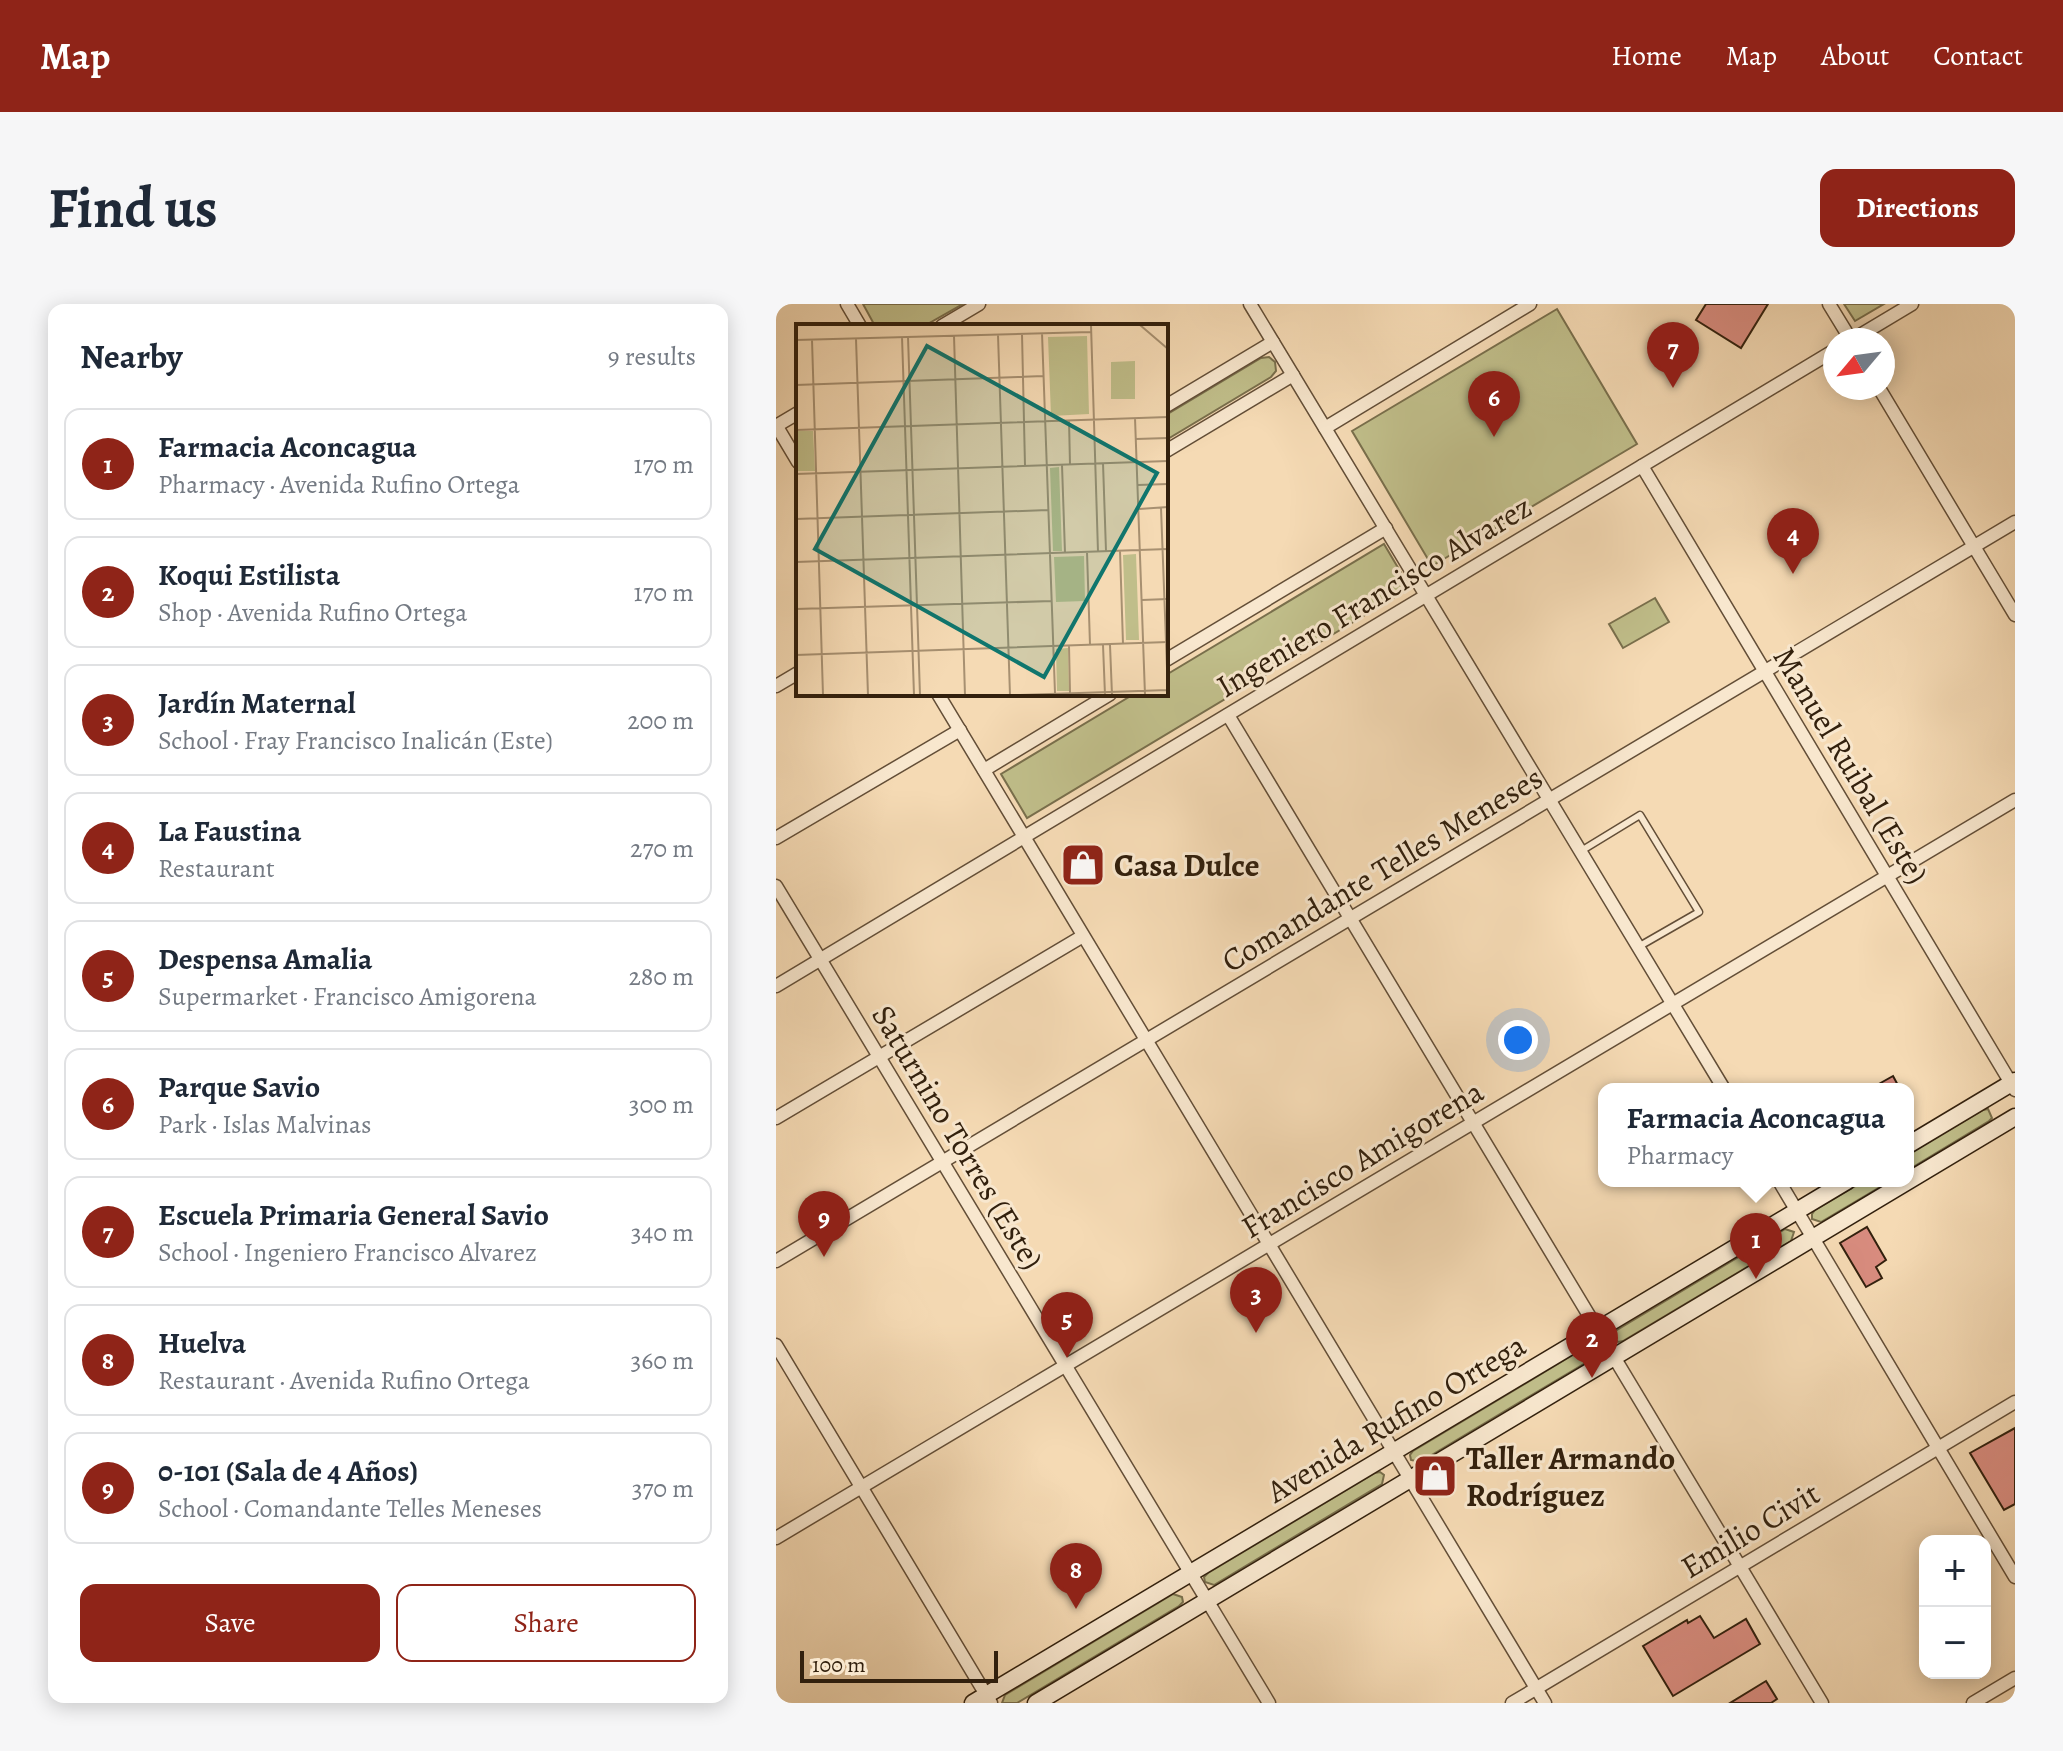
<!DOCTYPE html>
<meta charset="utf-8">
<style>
:root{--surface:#fff;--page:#f6f6f7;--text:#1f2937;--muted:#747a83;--line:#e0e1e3;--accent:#8f2418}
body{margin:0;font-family:Alegreya,serif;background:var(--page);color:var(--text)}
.controls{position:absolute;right:24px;bottom:24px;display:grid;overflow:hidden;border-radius:16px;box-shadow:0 4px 20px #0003}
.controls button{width:72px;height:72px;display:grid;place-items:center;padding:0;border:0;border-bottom:2px solid var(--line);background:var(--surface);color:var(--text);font:40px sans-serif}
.compass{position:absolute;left:1047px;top:24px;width:72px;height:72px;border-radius:50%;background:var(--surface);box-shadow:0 4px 20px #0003;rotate:241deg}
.scale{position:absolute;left:24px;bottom:20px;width:198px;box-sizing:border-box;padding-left:8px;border:4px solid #32200d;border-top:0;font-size:22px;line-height:28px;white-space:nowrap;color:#32200d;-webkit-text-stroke:6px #f8e7ce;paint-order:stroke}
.you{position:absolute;left:742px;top:736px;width:28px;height:28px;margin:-20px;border:6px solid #fff;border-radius:50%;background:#1a73e8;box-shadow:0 0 0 12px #1a73e833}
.badge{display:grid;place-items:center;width:52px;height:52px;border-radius:50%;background:var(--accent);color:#fff;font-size:26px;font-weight:700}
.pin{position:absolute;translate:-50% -66px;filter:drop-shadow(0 2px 4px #0008)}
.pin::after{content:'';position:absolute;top:42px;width:28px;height:24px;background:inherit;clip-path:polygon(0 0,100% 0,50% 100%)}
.popup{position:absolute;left:822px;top:779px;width:316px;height:104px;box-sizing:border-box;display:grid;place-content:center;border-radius:16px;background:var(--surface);filter:drop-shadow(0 2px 6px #0005);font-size:26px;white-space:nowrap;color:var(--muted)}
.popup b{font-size:30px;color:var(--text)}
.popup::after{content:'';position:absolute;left:50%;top:100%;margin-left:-16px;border:16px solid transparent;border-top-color:var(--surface)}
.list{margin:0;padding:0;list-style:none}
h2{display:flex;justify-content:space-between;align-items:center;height:104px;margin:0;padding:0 32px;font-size:34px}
h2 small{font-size:26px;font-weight:400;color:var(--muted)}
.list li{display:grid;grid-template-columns:52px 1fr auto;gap:24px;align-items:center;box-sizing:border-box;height:112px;margin:0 16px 16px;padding:0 16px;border:2px solid var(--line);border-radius:16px}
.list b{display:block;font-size:30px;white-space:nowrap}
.list p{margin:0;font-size:26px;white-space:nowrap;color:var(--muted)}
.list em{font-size:26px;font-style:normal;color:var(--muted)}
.actions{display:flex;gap:16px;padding:24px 32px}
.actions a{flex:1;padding:18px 0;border:2px solid var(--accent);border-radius:16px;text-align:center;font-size:28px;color:var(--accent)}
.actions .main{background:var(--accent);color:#fff}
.map{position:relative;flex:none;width:1239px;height:1399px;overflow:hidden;border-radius:16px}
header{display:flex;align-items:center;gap:48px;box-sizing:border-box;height:112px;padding:0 40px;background:var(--accent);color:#fff}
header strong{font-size:38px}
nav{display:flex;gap:44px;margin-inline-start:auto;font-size:28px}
.intro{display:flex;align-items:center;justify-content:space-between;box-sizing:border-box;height:192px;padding:0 48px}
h1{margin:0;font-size:56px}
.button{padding:20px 36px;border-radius:16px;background:var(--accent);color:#fff;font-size:28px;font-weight:700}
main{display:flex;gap:48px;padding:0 48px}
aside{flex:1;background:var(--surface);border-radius:16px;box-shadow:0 4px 20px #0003}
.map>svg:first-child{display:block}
</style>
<header>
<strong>Map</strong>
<nav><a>Home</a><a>Map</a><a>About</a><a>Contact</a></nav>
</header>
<div class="intro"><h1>Find us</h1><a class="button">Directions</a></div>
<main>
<aside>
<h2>Nearby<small>9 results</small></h2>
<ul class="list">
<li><span class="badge">1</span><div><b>Farmacia Aconcagua</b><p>Pharmacy · Avenida Rufino Ortega</p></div><em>170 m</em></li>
<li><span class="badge">2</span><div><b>Koqui Estilista</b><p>Shop · Avenida Rufino Ortega</p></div><em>170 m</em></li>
<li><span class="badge">3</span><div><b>Jardín Maternal</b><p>School · Fray Francisco Inalicán (Este)</p></div><em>200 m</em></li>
<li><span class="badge">4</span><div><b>La Faustina</b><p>Restaurant</p></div><em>270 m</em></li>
<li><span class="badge">5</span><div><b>Despensa Amalia</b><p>Supermarket · Francisco Amigorena</p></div><em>280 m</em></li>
<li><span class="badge">6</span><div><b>Parque Savio</b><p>Park · Islas Malvinas</p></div><em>300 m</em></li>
<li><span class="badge">7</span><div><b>Escuela Primaria General Savio</b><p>School · Ingeniero Francisco Alvarez</p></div><em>340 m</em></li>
<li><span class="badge">8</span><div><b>Huelva</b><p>Restaurant · Avenida Rufino Ortega</p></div><em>360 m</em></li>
<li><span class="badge">9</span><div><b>0-101 (Sala de 4 Años)</b><p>School · Comandante Telles Meneses</p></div><em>370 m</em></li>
</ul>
<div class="actions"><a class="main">Save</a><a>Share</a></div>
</aside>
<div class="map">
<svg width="1239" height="1399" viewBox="0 0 1239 1399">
<rect width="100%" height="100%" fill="#f5dab4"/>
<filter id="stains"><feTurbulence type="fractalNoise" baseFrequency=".0025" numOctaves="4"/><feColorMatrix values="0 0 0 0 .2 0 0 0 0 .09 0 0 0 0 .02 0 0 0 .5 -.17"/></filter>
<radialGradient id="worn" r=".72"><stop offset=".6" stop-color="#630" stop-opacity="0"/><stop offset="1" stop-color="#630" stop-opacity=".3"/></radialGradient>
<g fill="#c0be8a" stroke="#796f4c" stroke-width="2">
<polygon points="87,0 187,0 148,22 99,22"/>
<polygon points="1068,0 1108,0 1079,17"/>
<polygon points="781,5 861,140 656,262 576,127"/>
<polygon points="493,53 499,58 500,67 495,73 390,136 390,111 485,54"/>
<polygon points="608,240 634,284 251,514 225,470 358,390 390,390 390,371"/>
<polygon points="879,294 893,318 847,344 833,320"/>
<polygon points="1212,805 1216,814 1213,817 1132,866 1132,850 1207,806"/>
<polygon points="1088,877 1114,877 1045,918 1036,915 1036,910 1039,906"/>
<polygon points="1009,925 1018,928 1015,937 847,1037 842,1038 838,1034 838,1029 841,1026"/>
<polygon points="805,1046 810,1046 814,1049 811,1058 644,1158 635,1156 634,1151 637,1147"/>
<polygon points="604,1168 608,1171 606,1180 438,1281 429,1278 428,1273 432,1269 599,1169"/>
<polygon points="397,1290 406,1293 407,1298 403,1302 241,1399 226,1399 229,1391"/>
</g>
<g fill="#d98c7f" stroke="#32200d" stroke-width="2">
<polygon points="930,0 992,0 965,44 920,16"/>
<polygon points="1117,772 1124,785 1094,785"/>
<polygon points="1091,923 1110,956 1100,963 1106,974 1090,983 1064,939"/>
<polygon points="1239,1124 1239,1200 1228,1206 1194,1149"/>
<polygon points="924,1312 938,1334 970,1315 984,1340 897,1392 867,1342 911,1316 912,1319"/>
<polygon points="990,1377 1001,1395 995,1399 954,1399"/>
</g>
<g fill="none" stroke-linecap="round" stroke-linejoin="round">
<g stroke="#634e37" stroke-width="9">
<polyline id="service" points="805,547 864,511 923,608 862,643"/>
</g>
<g stroke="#634e37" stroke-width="15">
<g id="minor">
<polyline points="71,0 84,22"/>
<polyline points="474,0 948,785"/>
<polyline points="1053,0 1075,36"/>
<polyline points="166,22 203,0"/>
<polyline points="1076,36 1136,0"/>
<polyline points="1103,84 1239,311"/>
<polyline points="390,102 497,38"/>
<polyline points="0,121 22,158"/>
<polyline points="0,122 22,109"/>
<polyline points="549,124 754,0"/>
<polyline points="390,147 517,71"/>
<polyline points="866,162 1239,786"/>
<polyline points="390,356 610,224"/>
<polyline points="0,382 22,369"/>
<polyline points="162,390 769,1399"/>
<polyline points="452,411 1046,1399"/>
<polyline points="208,466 334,390"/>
<polyline points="0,534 184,426"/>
<polyline points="0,582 493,1399"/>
<polyline points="0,682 1059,46"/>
<polyline points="0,814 307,632"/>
<polyline points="1003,877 1239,1273"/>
<polyline points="0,957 1239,218"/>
<polyline points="0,1041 215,1399"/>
<polyline points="0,1234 1239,496"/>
<polyline points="736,1399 1239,1098"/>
<polyline points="1197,1399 1239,1374"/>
</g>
</g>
<g stroke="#32200d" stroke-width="19">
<g id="secondary">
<polyline points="1132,841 1239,777"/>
<polyline points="197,1399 1071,877"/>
<polyline points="260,1399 1239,813"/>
</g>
</g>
<use href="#service" stroke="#f8e7ce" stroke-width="6"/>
<use href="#minor" stroke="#f8e7ce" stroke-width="12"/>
<use href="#secondary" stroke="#f8e7ce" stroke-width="16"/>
</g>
<defs>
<g id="shop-square" transform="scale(2.3)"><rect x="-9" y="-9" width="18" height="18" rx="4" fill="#8f2418" stroke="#f8e7ce"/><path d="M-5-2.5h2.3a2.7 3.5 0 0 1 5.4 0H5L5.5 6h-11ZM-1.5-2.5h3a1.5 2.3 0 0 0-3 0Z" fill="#fff"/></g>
</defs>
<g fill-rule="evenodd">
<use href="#shop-square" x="307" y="561"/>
<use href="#shop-square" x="659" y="1172"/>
</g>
<g text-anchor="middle" stroke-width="6" stroke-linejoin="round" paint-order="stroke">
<g font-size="32" fill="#32200d" stroke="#f8e7ce">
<text transform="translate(598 292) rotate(-31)" y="11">Ingeniero Francisco Alvarez</text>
<text transform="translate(1075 461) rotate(59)" y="11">Manuel Ruibal (Este)</text>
<text transform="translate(606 565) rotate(-31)" y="11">Comandante Telles Meneses</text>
<text transform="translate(182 833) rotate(59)" y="11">Saturnino Torres (Este)</text>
<text transform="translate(586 855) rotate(-31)" y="11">Francisco Amigorena</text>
<text transform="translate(620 1114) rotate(-31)" y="11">Avenida Rufino Ortega</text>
<text transform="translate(974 1226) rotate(-31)" y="11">Emilio Civit</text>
</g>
<g font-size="32" font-weight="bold" fill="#32200d" stroke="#f8e7ce" text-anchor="start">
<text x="338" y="572">Casa Dulce</text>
<text x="690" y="1165">Taller Armando<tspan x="690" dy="37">Rodríguez</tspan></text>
</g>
</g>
<g transform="translate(20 20)">
<rect width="372" height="372" fill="#f5dab4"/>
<path d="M291,12L293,90L255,92L252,13ZM339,37V75H315V38ZM0,107H17L19,147H0ZM263,143L266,227H257L254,144ZM340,230L343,316H330L327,231ZM288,232L289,277L260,278L258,233ZM272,324L273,367H261L260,325Z" fill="#c0be8a"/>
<path fill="none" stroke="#a79071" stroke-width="2" d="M295,1L302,228M344,1L372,25M246,9L259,369M226,10L229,142M202,11L214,371M158,12L169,371M106,13L118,371M112,13L124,371M60,15L72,371M0,16L295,8M16,16L27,371M0,61L248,52M339,94L349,371M273,96L274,141M0,106L372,93M340,115L372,114M307,139L310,227M266,141L269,229M0,150L372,137M342,161L372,160M365,184L372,371M343,185L372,183M0,195L252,186M324,227L327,320M291,228L294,321M0,238L372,225M346,276L372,275M0,285L256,277M307,321L309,371M314,321L316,371M273,322L274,369M0,331L372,318M224,371L372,366"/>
<path fill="#0f766e" fill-opacity="0.15" stroke="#0f766e" stroke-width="4" d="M131,22L361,149L248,353L19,225Z"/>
<rect width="372" height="372" fill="none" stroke="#32200d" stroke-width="4"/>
</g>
<rect width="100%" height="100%" filter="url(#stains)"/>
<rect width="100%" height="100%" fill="url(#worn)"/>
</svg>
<div class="controls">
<button>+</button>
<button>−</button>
</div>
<svg class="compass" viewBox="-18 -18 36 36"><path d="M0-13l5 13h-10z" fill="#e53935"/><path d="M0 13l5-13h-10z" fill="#747a83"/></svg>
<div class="scale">100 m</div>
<div class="you"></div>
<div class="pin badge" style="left:980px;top:975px">1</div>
<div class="popup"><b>Farmacia Aconcagua</b>Pharmacy</div>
<div class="pin badge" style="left:816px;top:1074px">2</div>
<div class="pin badge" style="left:480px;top:1029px">3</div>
<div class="pin badge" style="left:1017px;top:270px">4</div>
<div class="pin badge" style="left:291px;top:1054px">5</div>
<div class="pin badge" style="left:718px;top:133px">6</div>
<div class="pin badge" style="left:897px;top:84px">7</div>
<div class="pin badge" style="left:300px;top:1305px">8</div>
<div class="pin badge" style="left:48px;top:953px">9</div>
</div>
</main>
